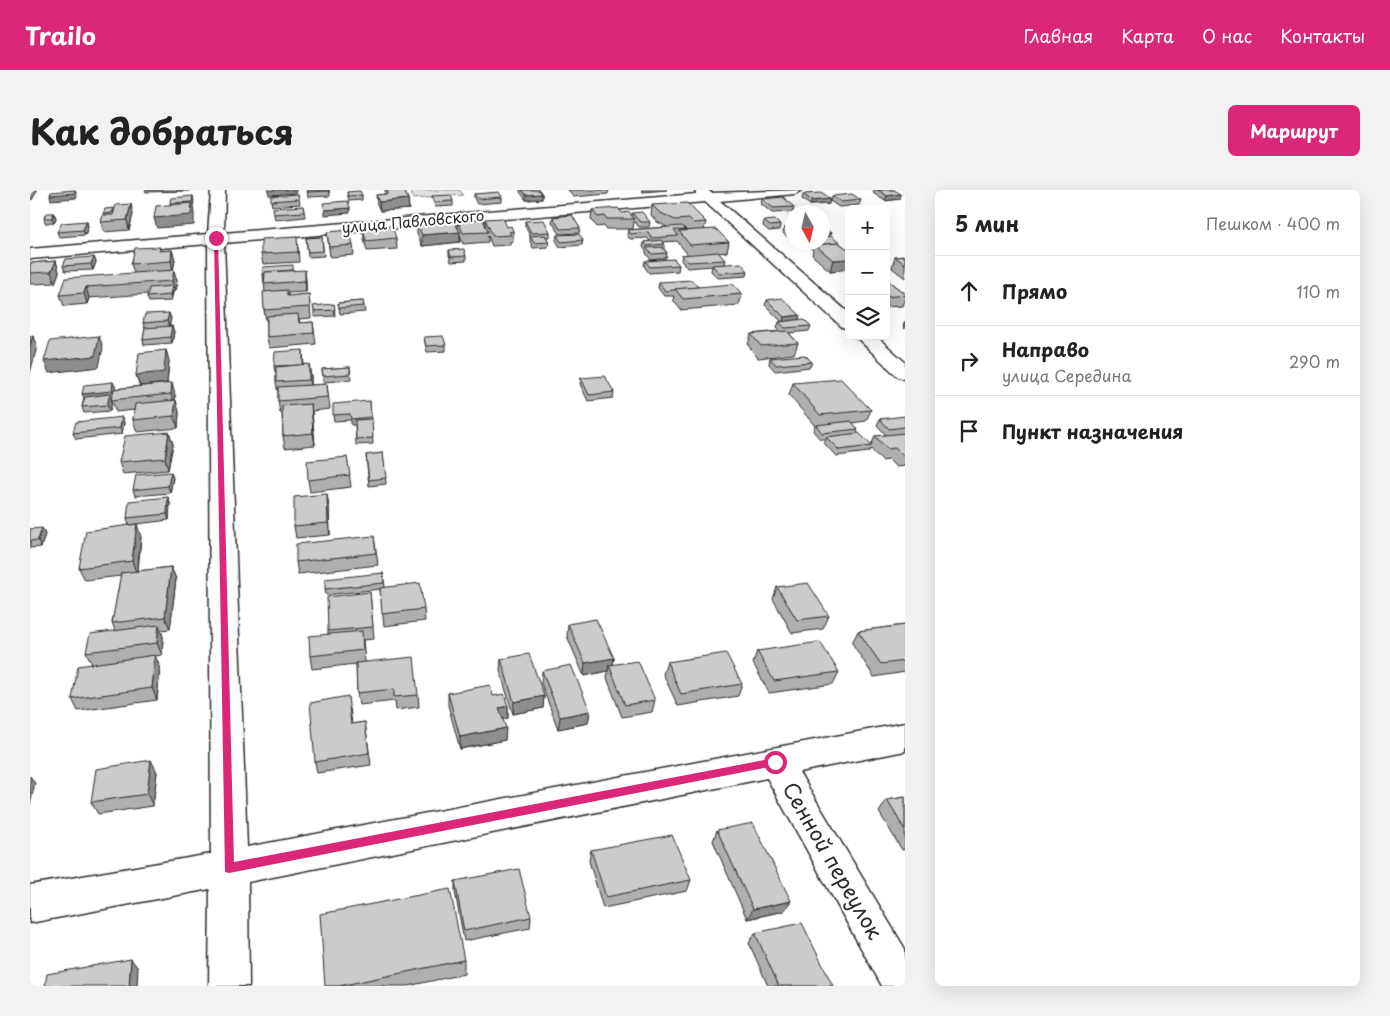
<!DOCTYPE html>
<html lang="ru">
<meta charset="utf-8">
<style>
:root{--surface:#fff;--page:#f2f2f2;--text:#222;--muted:#767676;--line:#e0e0e0;--accent:#db2777}
body{margin:0;font-family:"Playpen Sans",sans-serif;background:var(--page);color:var(--text)}
.controls{position:absolute;right:15px;top:15px;display:grid;overflow:hidden;border-radius:8px;box-shadow:0 5px 20px #0002}
.controls button{width:45px;height:45px;display:grid;place-items:center;padding:0;border:0;border-bottom:1px solid var(--line);background:var(--surface);color:var(--text);font:25px sans-serif}
.compass{position:absolute;left:755px;top:15px;width:45px;height:45px;border-radius:50%;background:var(--surface);box-shadow:0 5px 20px #0002;rotate:172deg}
.stop{position:absolute;width:15px;height:15px;margin:-11px;border:4px solid #db2777;border-radius:50%;background:#fff}
.stop.end{background:#db2777;border-color:#fff;box-shadow:0 1px 5px #0008}
.list{margin:0;padding:0;list-style:none}
h2{display:flex;justify-content:space-between;align-items:center;height:65px;margin:0;padding:0 20px;font-size:21px}
h2 small{font-size:16px;font-weight:400;color:var(--muted)}
.list li{display:grid;grid-template-columns:32px 1fr auto;gap:15px;align-items:center;box-sizing:border-box;height:70px;padding:0 20px;border-top:1px solid var(--line)}
.list b{display:block;font-size:19px;white-space:nowrap}
.list p{margin:0;font-size:16px;white-space:nowrap;color:var(--muted)}
.list em{font-size:16px;font-style:normal;color:var(--muted)}
.icon{flex:none;width:28px;height:28px;fill:none;stroke:currentColor;stroke-width:2;stroke-linecap:round;stroke-linejoin:round}
.map{position:relative;flex:none;width:875px;height:796px;overflow:hidden;border-radius:8px}
header{display:flex;align-items:center;gap:30px;box-sizing:border-box;height:70px;padding:0 25px;background:var(--accent);color:#fff}
header strong{font-size:24px}
nav{display:flex;gap:28px;margin-inline-start:auto;font-size:18px}
.intro{display:flex;align-items:center;justify-content:space-between;box-sizing:border-box;height:120px;padding:0 30px}
h1{margin:0;font-size:35px}
.button{padding:12px 22px;border-radius:8px;background:var(--accent);color:#fff;font-size:18px;font-weight:700}
main{display:flex;gap:30px;padding:0 30px}
aside{flex:1;background:var(--surface);border-radius:8px;box-shadow:0 5px 20px #0002}
.map>svg:first-child{display:block}
</style>
<header>
<strong>Trailo</strong>
<nav><a>Главная</a><a>Карта</a><a>О нас</a><a>Контакты</a></nav>
</header>
<div class="intro"><h1>Как добраться</h1><a class="button">Маршрут</a></div>
<main>
<div class="map">
<svg width="875" height="796" viewBox="0 0 875 796">
<rect width="100%" height="100%" fill="#fff"/>
<filter id="ink" filterUnits="userSpaceOnUse"><feTurbulence type="fractalNoise" baseFrequency=".02" numOctaves="2"/><feDisplacementMap in="SourceGraphic" scale="10" xChannelSelector="R" yChannelSelector="G"/><feConvolveMatrix kernelMatrix="1 2 1 2 8 2 1 2 1" color-interpolation-filters="sRGB"/></filter>
<g filter="url(#ink)">
<polygon fill="#e0e0e0" stroke="#868686" points="380,0 430,0 433,5 383,9"/>
<g fill="none" stroke-linecap="round" stroke-linejoin="round">
<g stroke="#2b2b2b" stroke-width="3">
<g id="street">
<polygon points="181,0 195,0 194,43 666,4 665,0 678,0 681,3 772,0 765,4 690,11 819,123 819,139 812,137 675,12 194,53 217,657 875,533 875,561 769,582 875,759 875,796 852,796 737,588 218,692 219,796 179,796 180,699 0,733 0,695 181,664 178,54 0,69 0,59 178,44"/>
<polygon points="825,146 846,146 875,172 875,189 868,187"/>
</g>
</g>
<use href="#street" fill="#fff" fill-rule="evenodd"/>
</g>
<g fill="#afafaf" stroke="#2b2b2b">
<polygon points="115,0 159,0 159,1 116,2"/>
<polygon points="277,0 299,0 300,6 278,7"/>
<polygon points="355,0 374,0 378,9 379,19 350,21 347,14 346,5 355,4"/>
<polygon points="490,0 509,0 512,4 512,9 496,10 490,2"/>
<polygon points="538,0 579,0 578,4 543,7"/>
<polygon points="611,0 637,0 613,2"/>
<polygon points="844,0 864,0 870,9 855,11 843,3"/>
<polygon points="317,2 332,5 332,10 319,11"/>
<polygon points="268,4 270,14 242,16 241,11"/>
<polygon points="444,4 472,7 472,12 447,14 444,8"/>
<polygon points="773,4 799,14 780,15 772,9"/>
<polygon points="402,6 423,11 423,16 405,17 403,11"/>
<polygon points="802,6 831,10 829,15 809,17 800,11"/>
<polygon points="732,9 764,17 763,22 742,23 731,14"/>
<polygon points="622,15 676,32 674,39 699,52 697,62 688,63 695,70 694,74 718,81 717,86 688,88 681,81 682,76 657,78 651,70 652,65 658,65 647,51 632,52 634,54 634,59 637,63 636,68 621,70 616,63 616,61 613,57 614,52 620,51 617,48 600,49 597,45 598,40 637,37 627,32 621,25"/>
<polygon points="273,16 275,27 245,30 244,24"/>
<polygon points="562,20 602,26 602,23 620,32 619,37 609,37 604,31 603,39 576,39 574,36 567,37 561,29"/>
<polygon points="85,21 103,24 99,40 74,42 71,32 73,25 73,24"/>
<polygon points="24,23 26,28 24,33 15,33 14,28"/>
<polygon points="523,27 550,38 549,43 530,44 522,32"/>
<polygon points="455,29 477,37 483,41 483,51 480,52 480,55 462,56 458,46 458,52 433,54 430,45 430,52 392,56 387,44 387,34 428,39 428,31 455,34"/>
<polygon points="57,31 58,37 55,45 29,47 27,42"/>
<polygon points="495,31 520,42 520,47 516,47 519,52 518,57 503,58 500,51 500,46 495,36"/>
<polygon points="734,31 750,35 749,40 739,41 733,36"/>
<polygon points="762,37 762,48 759,48 753,43 754,38"/>
<polygon points="333,38 366,48 367,59 337,61 334,49"/>
<polygon points="297,42 323,55 324,65 300,67"/>
<polygon points="527,45 553,50 552,55 530,57 526,50"/>
<polygon points="292,47 294,66 278,67 276,48"/>
<polygon points="800,47 819,60 819,79 800,81 782,65 783,60 776,54 776,52 792,52"/>
<polygon points="268,57 269,72 233,74 231,64"/>
<polygon points="142,60 145,70 143,80 147,91 145,101 143,102 141,111 119,112 117,107 118,104 59,108 57,114 34,116 30,105 104,83 101,74 131,61"/>
<polygon points="419,60 436,66 436,71 421,72 419,65"/>
<polygon points="875,66 875,88 862,78 865,67"/>
<polygon points="64,67 66,72 63,80 35,81 33,76"/>
<polygon points="26,71 29,82 25,93 0,94 0,73"/>
<polygon points="615,71 649,75 648,81 619,83 614,76"/>
<polygon points="263,80 276,90 276,102 258,103 258,106 279,104 281,128 269,129 270,133 283,132 286,154 239,158 237,147 237,131 236,131 234,120 235,102 233,85"/>
<polygon points="856,89 875,104 875,108 872,116 856,117"/>
<polygon points="629,92 668,97 712,104 709,115 651,120 643,110 644,106 634,106 628,98"/>
<polygon points="737,110 770,125 769,130 781,136 779,141 759,143 768,153 764,164 728,168 718,155 721,144 750,141 747,138 749,132 752,132 735,115"/>
<polygon points="333,111 335,122 310,124 308,113"/>
<polygon points="304,114 305,126 284,127 284,121"/>
<polygon points="141,128 139,136 142,136 144,142 142,153 114,155 113,150 115,139 113,133"/>
<polygon points="875,131 875,139 873,137"/>
<polygon points="394,147 416,155 416,161 397,162 395,153"/>
<polygon points="136,160 139,171 137,193 145,205 145,210 149,222 148,238 107,242 103,230 104,220 86,222 82,211 80,221 54,223 52,217 54,208 85,199 110,196 106,185"/>
<polygon points="273,160 274,175 281,186 281,195 297,194 300,219 282,221 285,255 255,258 253,246 252,223 250,223 248,211 248,204 246,192 246,182 245,182 244,176"/>
<polygon points="740,168 782,172 780,177 745,181 739,174"/>
<polygon points="320,177 321,190 293,192 292,179"/>
<polygon points="551,188 584,202 583,208 558,211 550,194"/>
<polygon points="763,193 841,220 836,231 822,233 828,239 827,243 841,256 845,246 856,245 847,235 850,229 875,227 875,276 866,277 859,270 852,271 841,259 839,262 806,266 794,253 796,249 790,249 783,241 785,236 759,205"/>
<polygon points="340,211 343,254 326,255 325,235 321,235 321,230 304,231 303,225"/>
<polygon points="92,227 94,233 92,244 46,249 43,243"/>
<polygon points="139,242 143,254 138,280 93,284 89,272"/>
<polygon points="353,263 356,294 339,296 336,265"/>
<polygon points="317,267 321,297 280,302 278,290"/>
<polygon points="143,288 140,303 105,306 103,300"/>
<polygon points="138,307 140,313 139,330 99,335 97,328"/>
<polygon points="299,316 300,345 266,348 264,336"/>
<polygon points="0,339 15,344 11,357 0,358"/>
<polygon points="344,346 348,375 268,384 266,372"/>
<polygon points="111,347 108,381 141,377 146,389 140,439 131,440 133,447 132,465 125,466 130,478 127,510 48,521 42,509 62,474 56,462 85,440 82,433 91,386 55,390 49,378"/>
<polygon points="353,383 355,397 394,419 395,431 354,436 350,399 296,405 295,399"/>
<polygon points="747,397 799,426 793,439 762,443 743,409"/>
<polygon points="340,402 344,449 333,450 335,472 388,505 389,517 366,520 365,511 329,515 327,503 326,474 282,479 280,466 298,444 298,441"/>
<polygon points="538,434 584,468 583,475 625,510 622,522 592,527 577,488 578,481 554,486 537,446"/>
<polygon points="875,435 875,482 844,487 822,453 828,441"/>
<polygon points="727,461 809,482 803,494 739,503 723,473"/>
<polygon points="471,469 514,506 513,518 483,524 470,481"/>
<polygon points="637,472 712,494 708,506 648,516 633,484"/>
<polygon points="512,481 560,521 558,533 528,539 511,493"/>
<polygon points="418,503 463,506 478,516 478,528 473,529 475,550 430,559 418,515"/>
<polygon points="320,518 322,534 335,532 341,575 287,583 285,572"/>
<polygon points="127,582 123,616 68,624 61,612"/>
<polygon points="875,607 875,659 872,660 849,622 857,610"/>
<polygon points="687,640 754,721 717,729 683,651"/>
<polygon points="561,660 661,690 657,701 573,718 559,671"/>
<polygon points="425,691 501,727 500,738 434,751 425,702"/>
<polygon points="725,743 803,796 738,796 719,753"/>
<polygon points="434,770 434,784 378,796 295,796"/>
</g>
<g fill="#8e8e8e" stroke="#2b2b2b">
<polygon points="0,0 7,0 7,1 2,10 0,4"/>
<polygon points="45,0 47,5 46,8 21,10 20,5"/>
<polygon points="238,0 266,0 266,3 239,5"/>
<polygon points="512,4 512,9 496,10 496,5"/>
<polygon points="871,4 870,9 855,11 857,6"/>
<polygon points="163,6 164,11 163,17 164,23 164,35 127,38 124,28 141,18 140,13"/>
<polygon points="378,9 379,19 350,21 349,12"/>
<polygon points="800,9 799,14 780,15 782,11"/>
<polygon points="101,14 103,24 99,40 97,30"/>
<polygon points="320,18 320,23 295,25 295,20"/>
<polygon points="24,23 26,28 24,33 22,28"/>
<polygon points="57,31 58,37 55,45 53,40"/>
<polygon points="430,42 430,52 392,56 392,45"/>
<polygon points="801,43 800,48 792,49 792,44"/>
<polygon points="142,60 145,70 143,81 141,71"/>
<polygon points="64,67 66,72 63,80 61,74"/>
<polygon points="819,69 819,79 800,81 803,70"/>
<polygon points="26,71 29,82 25,93 21,82"/>
<polygon points="144,80 147,91 145,101 142,91"/>
<polygon points="275,80 276,90 276,102 275,91"/>
<polygon points="142,96 143,102 141,111 140,105"/>
<polygon points="56,97 59,108 57,114 54,103"/>
<polygon points="139,123 141,128 139,137 137,131"/>
<polygon points="770,125 769,130 753,132 754,127"/>
<polygon points="142,136 144,142 142,153 140,147"/>
<polygon points="3,146 7,157 0,183 0,155"/>
<polygon points="69,146 73,157 69,177 19,183 14,171"/>
<polygon points="136,160 139,171 137,193 110,196 106,185"/>
<polygon points="279,174 281,186 281,201 279,190"/>
<polygon points="83,192 86,198 84,207 81,207 82,211 80,221 77,215 55,210 52,204"/>
<polygon points="142,193 145,205 144,216 141,204"/>
<polygon points="146,210 149,222 148,238 144,226"/>
<polygon points="281,214 282,225 285,255 283,243"/>
<polygon points="92,227 94,233 92,244 90,238"/>
<polygon points="139,242 143,254 138,280 135,268"/>
<polygon points="141,282 143,288 140,303 138,296"/>
<polygon points="297,304 299,316 300,345 298,333"/>
<polygon points="138,307 140,313 139,330 137,324"/>
<polygon points="107,334 111,347 107,384 102,371"/>
<polygon points="12,338 15,344 11,357 8,350"/>
<polygon points="141,377 146,389 140,439 135,427"/>
<polygon points="129,435 133,447 132,465 127,453"/>
<polygon points="125,465 130,478 127,510 122,498"/>
<polygon points="584,468 582,481 579,475 578,481 554,486 555,473"/>
<polygon points="514,506 513,518 483,524 484,512"/>
<polygon points="478,516 478,528 468,530 469,518"/>
<polygon points="560,521 558,533 528,539 530,527"/>
<polygon points="476,538 475,550 430,559 430,547"/>
<polygon points="121,570 127,582 123,616 117,604"/>
<polygon points="0,586 5,593 0,615"/>
<polygon points="761,711 754,721 717,729 723,719"/>
<polygon points="101,769 108,778 107,796 99,796"/>
</g>
<g fill="#cbcbcb" stroke="#2b2b2b">
<polygon points="45,0 45,3 20,5 21,2"/>
<polygon points="277,0 299,0 300,1 278,2"/>
<polygon points="357,0 374,0 378,9 349,12 346,5 358,4"/>
<polygon points="492,0 509,0 512,4 496,5"/>
<polygon points="848,0 864,0 871,4 857,6"/>
<polygon points="330,1 332,5 318,6 317,2"/>
<polygon points="469,2 472,7 448,9 444,4"/>
<polygon points="791,3 800,9 782,11 773,4"/>
<polygon points="268,4 269,9 241,11 241,6"/>
<polygon points="822,4 831,10 811,12 802,6"/>
<polygon points="421,5 423,11 405,12 402,6"/>
<polygon points="163,6 162,12 140,13 141,8"/>
<polygon points="753,7 764,17 743,18 732,9"/>
<polygon points="318,11 320,18 295,20 293,13"/>
<polygon points="162,13 161,25 124,28 126,16"/>
<polygon points="657,13 676,32 663,33 659,29 645,30 629,22 622,15"/>
<polygon points="101,14 97,30 71,32 73,25 83,25 86,15"/>
<polygon points="273,16 274,22 244,24 243,18"/>
<polygon points="832,17 834,19 819,18"/>
<polygon points="84,18 82,23 73,24 75,19"/>
<polygon points="588,18 592,23 599,22 604,29 577,29 575,26 568,27 562,20"/>
<polygon points="612,22 620,32 610,32 602,23"/>
<polygon points="16,23 24,23 22,28 14,28"/>
<polygon points="542,25 550,38 530,39 523,27"/>
<polygon points="473,28 477,37 481,36 483,41 479,42 481,45 463,46 455,29"/>
<polygon points="453,29 458,42 433,43 428,31"/>
<polygon points="514,30 520,42 501,43 495,31"/>
<polygon points="745,30 750,35 740,36 734,31"/>
<polygon points="57,31 53,40 27,42 32,33"/>
<polygon points="424,31 430,42 392,45 387,34"/>
<polygon points="362,36 366,48 336,51 333,38"/>
<polygon points="652,36 656,40 644,40 648,45 648,46 622,48 618,42 601,44 598,40"/>
<polygon points="792,36 801,43 792,44"/>
<polygon points="762,37 762,43 760,43 754,38"/>
<polygon points="686,39 699,52 660,55 649,41"/>
<polygon points="320,40 323,55 299,57 297,42"/>
<polygon points="549,44 553,50 531,52 527,45"/>
<polygon points="515,45 519,52 504,53 500,46"/>
<polygon points="801,46 812,55 809,53 785,55 782,52 792,52 792,47"/>
<polygon points="267,47 268,62 231,64 231,49"/>
<polygon points="292,47 293,61 278,62 276,48"/>
<polygon points="631,50 634,54 617,56 614,52"/>
<polygon points="809,53 819,60 819,69 803,70 785,55"/>
<polygon points="130,57 129,61 142,60 141,71 101,74 105,58"/>
<polygon points="632,57 637,63 622,64 616,58"/>
<polygon points="434,59 436,66 421,67 419,60"/>
<polygon points="688,62 695,70 658,72 652,65"/>
<polygon points="875,66 875,74 865,67"/>
<polygon points="64,67 61,74 33,76 36,69"/>
<polygon points="644,69 649,75 620,77 615,71"/>
<polygon points="26,71 21,82 0,83 0,73"/>
<polygon points="711,73 718,81 689,83 682,75"/>
<polygon points="263,75 263,80 235,82 235,85 233,85 233,77"/>
<polygon points="144,80 142,91 56,97 54,103 30,105 36,88"/>
<polygon points="275,80 275,91 234,94 235,82"/>
<polygon points="856,89 875,104 875,105 856,107"/>
<polygon points="662,90 668,97 645,99 645,100 635,101 629,92"/>
<polygon points="703,94 712,104 653,109 645,99"/>
<polygon points="142,96 140,105 117,107 119,98"/>
<polygon points="257,100 257,106 279,104 280,117 234,120 233,102"/>
<polygon points="752,108 770,125 754,127 737,110"/>
<polygon points="333,111 334,116 309,118 308,113"/>
<polygon points="304,114 305,120 284,121 283,116"/>
<polygon points="139,123 137,131 113,133 115,124"/>
<polygon points="268,124 269,133 283,132 284,143 237,147 237,126"/>
<polygon points="774,129 781,136 755,138 749,132"/>
<polygon points="142,136 140,147 113,150 115,138"/>
<polygon points="757,141 768,153 731,156 721,144"/>
<polygon points="0,146 3,146 0,155"/>
<polygon points="69,146 65,166 14,171 20,151"/>
<polygon points="413,146 416,155 396,156 394,147"/>
<polygon points="136,160 134,182 106,185 109,163"/>
<polygon points="273,160 273,175 244,176 245,162"/>
<polygon points="775,165 782,172 746,175 740,168"/>
<polygon points="279,174 279,190 246,192 246,177"/>
<polygon points="320,177 320,184 293,186 292,179"/>
<polygon points="575,186 584,202 559,205 551,188"/>
<polygon points="811,189 841,220 790,225 763,193"/>
<polygon points="83,192 82,201 52,204 54,195"/>
<polygon points="142,193 141,204 81,210 84,199"/>
<polygon points="297,194 298,207 248,211 248,197"/>
<polygon points="80,204 77,215 52,217 55,207"/>
<polygon points="146,210 144,226 103,230 105,214"/>
<polygon points="340,211 341,227 321,229 320,224 303,225 303,214"/>
<polygon points="281,214 283,243 253,246 252,216"/>
<polygon points="875,226 875,237 859,239 850,229"/>
<polygon points="92,227 90,238 43,243 46,232"/>
<polygon points="342,229 343,248 326,249 325,230"/>
<polygon points="821,231 828,239 792,243 786,235"/>
<polygon points="139,242 135,268 89,272 95,246"/>
<polygon points="829,243 842,256 809,260 796,247"/>
<polygon points="875,243 875,265 872,265 865,258 857,259 845,246"/>
<polygon points="353,263 356,288 339,290 336,265"/>
<polygon points="317,267 320,285 278,290 277,271"/>
<polygon points="141,282 138,296 103,300 106,285"/>
<polygon points="297,304 298,333 264,336 264,307"/>
<polygon points="138,307 137,324 97,328 99,311"/>
<polygon points="107,334 102,371 49,378 56,341"/>
<polygon points="12,338 8,350 0,351 0,339"/>
<polygon points="344,346 346,363 266,372 266,354"/>
<polygon points="141,377 135,427 82,433 91,383"/>
<polygon points="353,383 354,393 295,399 295,389"/>
<polygon points="390,393 394,419 352,424 350,398"/>
<polygon points="778,393 799,426 767,430 747,397"/>
<polygon points="340,402 343,437 298,441 297,407"/>
<polygon points="566,429 584,468 555,473 538,434"/>
<polygon points="129,435 127,453 56,462 60,444"/>
<polygon points="875,435 875,471 851,474 828,441"/>
<polygon points="332,441 333,460 280,466 279,446"/>
<polygon points="790,452 809,482 744,491 727,461"/>
<polygon points="696,463 712,494 651,504 637,472"/>
<polygon points="499,464 514,506 484,512 471,469"/>
<polygon points="125,465 122,498 42,509 48,476"/>
<polygon points="384,467 388,505 364,507 364,499 327,503 326,473"/>
<polygon points="608,471 625,510 595,515 579,475"/>
<polygon points="541,475 560,521 530,527 512,481"/>
<polygon points="460,495 463,506 474,504 478,516 469,518 476,538 430,547 418,503"/>
<polygon points="318,506 321,534 335,532 339,563 285,572 280,513"/>
<polygon points="121,570 117,604 61,612 66,579"/>
<polygon points="875,607 875,640 857,610"/>
<polygon points="723,633 761,711 723,719 687,640"/>
<polygon points="642,645 661,690 576,707 561,660"/>
<polygon points="489,679 501,727 434,741 425,691"/>
<polygon points="420,699 434,770 309,796 295,796 290,724"/>
<polygon points="772,733 803,796 749,796 725,743"/>
<polygon points="101,769 99,796 15,796 17,784"/>
</g>
</g>
<polygon fill="#db2777" points="184,47 188,48 204,672 745,568 749,569 749,575 199,683 195,682"/>
<g text-anchor="middle" stroke-width="4" stroke-linejoin="round" paint-order="stroke">
<g font-size="15" fill="#2b2b2b" stroke="#fff">
<text transform="translate(383 32) rotate(-5)" y="5">улица Павловского</text>
</g>
<g font-size="21" fill="#2b2b2b" stroke="#fff">
<text transform="translate(802 671) rotate(60)" y="7">Сенной переулок</text>
</g>
</g>
</svg>
<div class="controls">
<button>+</button>
<button>−</button>
<button><svg class="icon" aria-label="layers" viewBox="0 0 24 24"><path d="M12 4l9 5-9 5-9-5zM3 14l9 5 9-5"/></svg></button>
</div>
<svg class="compass" viewBox="-18 -18 36 36"><path d="M0-13l5 13h-10z" fill="#e53935"/><path d="M0 13l5-13h-10z" fill="#767676"/></svg>
<div class="stop" style="left:745px;top:572px"></div>
<div class="stop end" style="left:186px;top:48px"></div>
</div>
<aside>
<h2>5 мин<small>Пешком · 400 m</small></h2>
<ul class="list">
<li><svg class="icon" aria-label="ahead" viewBox="0 0 24 24"><path d="M12 20V5M6 11l6-6 6 6"/></svg><div><b>Прямо</b></div><em>110 m</em></li>
<li><svg class="icon" aria-label="right" viewBox="0 0 24 24"><path d="M7 20v-9h11M14 6l5 5-5 5"/></svg><div><b>Направо</b><p>улица Середина</p></div><em>290 m</em></li>
<li><svg class="icon" aria-label="arrive" viewBox="0 0 24 24"><path d="M6 21V4h12l-3 4 3 4H6"/></svg><div><b>Пункт назначения</b></div></li>
</ul>
</aside>
</main>
